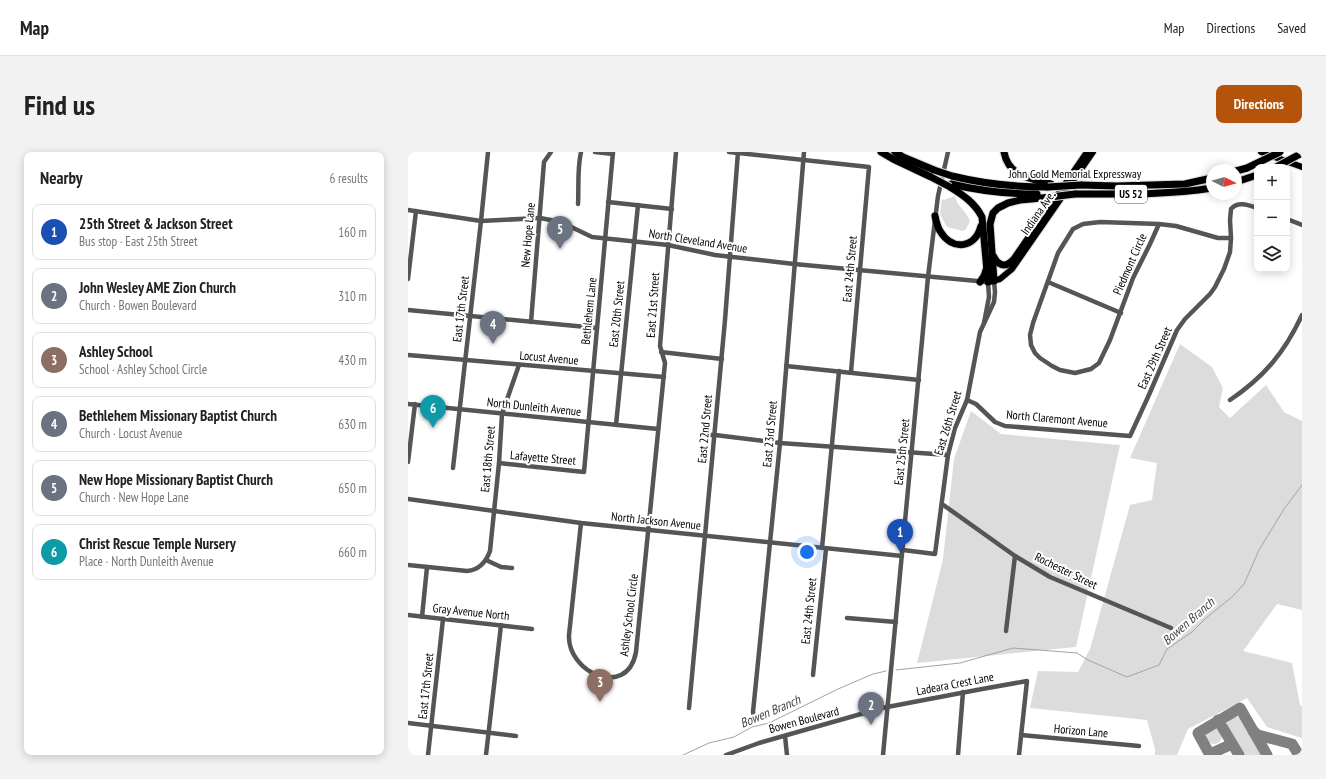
<!DOCTYPE html>
<meta charset="utf-8">
<style>
:root{--surface:#fff;--page:#f2f2f2;--text:#222;--muted:#767676;--line:#e0e0e0;--accent:#b45309}
body{margin:0;font-family:"PT Sans Narrow",sans-serif;background:var(--page);color:var(--text)}
.controls{position:absolute;right:12px;top:12px;display:grid;overflow:hidden;border-radius:8px;box-shadow:0 2px 10px #0003}
.controls button{width:36px;height:36px;display:grid;place-items:center;padding:0;border:0;border-bottom:1px solid var(--line);background:var(--surface);color:var(--text);font:20px sans-serif}
.compass{position:absolute;left:798px;top:12px;width:36px;height:36px;border-radius:50%;background:var(--surface);box-shadow:0 2px 10px #0003;rotate:96deg}
.you{position:absolute;left:399px;top:400px;width:14px;height:14px;margin:-10px;border:3px solid #fff;border-radius:50%;background:#1a73e8;box-shadow:0 0 0 6px #1a73e833}
.badge{display:grid;place-items:center;width:26px;height:26px;border-radius:50%;background:var(--accent);color:#fff;font-size:13px;font-weight:700}
.pin{position:absolute;translate:-50% -33px;filter:drop-shadow(0 1px 2px #0008)}
.pin::after{content:'';position:absolute;top:21px;width:14px;height:12px;background:inherit;clip-path:polygon(0 0,100% 0,50% 100%)}
.list{margin:0;padding:0;list-style:none}
h2{display:flex;justify-content:space-between;align-items:center;height:52px;margin:0;padding:0 16px;font-size:17px}
h2 small{font-size:13px;font-weight:400;color:var(--muted)}
.list li{display:grid;grid-template-columns:26px 1fr auto;gap:12px;align-items:center;box-sizing:border-box;height:56px;margin:0 8px 8px;padding:0 8px;border:1px solid var(--line);border-radius:8px}
.list b{display:block;font-size:15px;white-space:nowrap}
.list p{margin:0;font-size:13px;white-space:nowrap;color:var(--muted)}
.list em{font-size:13px;font-style:normal;color:var(--muted)}
.icon{flex:none;width:22px;height:22px;fill:none;stroke:currentColor;stroke-width:2;stroke-linecap:round;stroke-linejoin:round}
.map{position:relative;flex:none;width:894px;height:603px;overflow:hidden;border-radius:8px}
header{display:flex;align-items:center;gap:24px;box-sizing:border-box;height:56px;padding:0 20px;background:var(--surface);border-bottom:1px solid var(--line)}
header strong{font-size:19px}
nav{display:flex;gap:22px;margin-inline-start:auto;font-size:14px}
.intro{display:flex;align-items:center;justify-content:space-between;box-sizing:border-box;height:96px;padding:0 24px}
h1{margin:0;font-size:28px}
.button{padding:10px 18px;border-radius:8px;background:var(--accent);color:#fff;font-size:14px;font-weight:700}
main{display:flex;gap:24px;padding:0 24px}
aside{flex:1;background:var(--surface);border-radius:8px;box-shadow:0 2px 10px #0003}
.map>svg:first-child{display:block}
</style>
<header>
<strong>Map</strong>
<nav><a>Map</a><a>Directions</a><a>Saved</a></nav>
</header>
<div class="intro"><h1>Find us</h1><a class="button">Directions</a></div>
<main>
<aside>
<h2>Nearby<small>6 results</small></h2>
<ul class="list">
<li><span class="badge" style="background:#1a4fb4">1</span><div><b>25th Street &amp; Jackson Street</b><p>Bus stop · East 25th Street</p></div><em>160 m</em></li>
<li><span class="badge" style="background:#6b7280">2</span><div><b>John Wesley AME Zion Church</b><p>Church · Bowen Boulevard</p></div><em>310 m</em></li>
<li><span class="badge" style="background:#8d6e63">3</span><div><b>Ashley School</b><p>School · Ashley School Circle</p></div><em>430 m</em></li>
<li><span class="badge" style="background:#6b7280">4</span><div><b>Bethlehem Missionary Baptist Church</b><p>Church · Locust Avenue</p></div><em>630 m</em></li>
<li><span class="badge" style="background:#6b7280">5</span><div><b>New Hope Missionary Baptist Church</b><p>Church · New Hope Lane</p></div><em>650 m</em></li>
<li><span class="badge" style="background:#0f9aa8">6</span><div><b>Christ Rescue Temple Nursery</b><p>Place · North Dunleith Avenue</p></div><em>660 m</em></li>
</ul>
</aside>
<div class="map">
<svg width="894" height="603" viewBox="0 0 894 603">
<rect width="100%" height="100%" fill="#fff"/>
<g fill="#dcdcdc">
<path d="M547,44C549,55 558,58 562,69L558,77L555,79L539,75L532,62L534,47L536,48Z"/>
<polygon points="772,192 804,215 815,236 811,255 822,266 858,233 876,260 894,269 894,458 869,452 835,499 884,511 892,553 894,554 894,586 859,575 839,546 780,577 769,603 747,603 747,597 739,568 622,556 630,519 670,520 682,497 722,353 744,348 749,311 722,306"/>
<polygon points="563,259 593,282 712,293 668,495 509,511 535,407 546,307"/>
<path d="M827,564C840,566 850,592 856,603H834L818,575L821,567Z"/>
<circle cx="806" cy="584" r="8"/>
</g>
<g fill="none" stroke-linecap="round" stroke-linejoin="round">
<g stroke="#a3a3a3" stroke-width="1">
<polyline points="488,518 552,511 605,496 669,501 680,508 719,525 751,513 759,497 784,480 797,467 825,444 836,432 851,398 876,357 894,333"/>
<polyline points="275,603 301,591 326,585 344,575 361,571 430,537 465,522 478,519"/>
</g>
<g stroke="#808080" stroke-width="11">
<polyline points="810,568 831,603"/>
<polyline points="845,579 850,583 884,592 891,603"/>
<polyline points="802,602 824,592"/>
<polyline points="802,603 790,581 832,556 859,603"/>
</g>
<g stroke="#dbdbdb" stroke-width="8">
<g id="major">
<polyline points="853,0 894,15"/>
<polyline points="602,112 679,0"/>
<polyline points="581,130 592,127 604,117 685,0"/>
</g>
</g>
<g stroke="#dbdbdb" stroke-width="9">
<g id="highway">
<polyline points="473,0 485,7 523,25"/>
<polyline points="487,0 495,5 526,18"/>
<path d="M596,0C600,24 623,27 643,32"/>
<polyline points="828,19 839,16"/>
<path d="M544,24C576,32 607,35 640,35"/>
<polyline points="828,30 849,23"/>
<path d="M543,32C572,39 600,42 629,42"/>
<polyline points="673,33 709,34 777,32 804,26"/>
<path d="M542,35C555,43 567,51 574,65L580,130"/>
<path d="M667,42C713,42 759,43 804,36"/>
<path d="M527,64C528,69 529,74 532,79C544,99 567,97 573,74"/>
<path d="M586,105C590,113 597,116 604,109"/>
<polyline points="586,129 582,72 585,61 590,56 600,51 612,48 634,46"/>
<polyline points="572,130 576,124 578,118"/>
</g>
</g>
<g stroke="#555" stroke-width="4.5">
<polyline points="187,0 205,2"/>
<polyline points="321,0 461,15 443,220"/>
<polyline points="200,50 264,57"/>
<path d="M170,52C171,35 169,18 173,0"/>
<polyline points="0,58 73,69 132,66 153,70 184,85 260,93 307,103 386,112 580,130 581,145 576,171"/>
<polyline points="879,67 894,73"/>
<polyline points="751,72 742,92 725,126 702,188 691,211 683,217 667,221 652,218 644,214 632,206 627,201 623,193 622,183 625,171 650,101 665,77 675,72 692,70 751,72 768,74 810,86 823,86"/>
<polyline points="0,127 8,59"/>
<polyline points="640,130 713,161"/>
<polyline points="0,158 189,176"/>
<polyline points="123,170 136,10 143,0"/>
<polyline points="253,200 314,207"/>
<polyline points="0,203 256,225"/>
<polyline points="378,214 511,228"/>
<path d="M559,248L568,252L587,270L597,274L722,284L740,245L769,178L777,167L802,142L807,135L816,117L822,100L823,86L822,68L823,57C830,49 840,53 849,56"/>
<path d="M822,248C856,225 877,200 894,163"/>
<polyline points="0,252 250,277"/>
<polyline points="208,273 230,53"/>
<polyline points="297,283 307,283 372,291 540,303"/>
<polyline points="0,310 7,252"/>
<polyline points="91,311 176,320 205,0"/>
<polyline points="45,316 73,69 80,0"/>
<polyline points="0,347 173,371 494,404"/>
<polyline points="534,352 607,404 642,425 763,476"/>
<path d="M173,371L161,483C159,520 219,548 228,500L257,211L252,194L268,0"/>
<polyline points="414,396 431,219"/>
<polyline points="495,398 527,402 540,303 547,276 559,248 572,180 586,150 587,140 586,129"/>
<polyline points="78,408 93,415 104,416"/>
<path d="M0,413L59,419C71,418 78,410 82,399L91,311L94,262L111,213"/>
<polyline points="0,463 124,477"/>
<polyline points="14,465 19,415"/>
<polyline points="439,466 488,470"/>
<polyline points="598,479 607,404"/>
<polyline points="405,523 418,397"/>
<polyline points="281,556 317,168 330,0"/>
<polyline points="346,565 345,560 372,291 396,0"/>
<polyline points="0,571 108,584"/>
<polyline points="613,583 731,594"/>
<polyline points="377,584 379,603"/>
<polyline points="20,603 35,467"/>
<polyline points="78,603 93,473"/>
<polyline points="318,603 351,591 474,556 574,537 619,529 611,603"/>
<polyline points="475,603 520,125 530,44 540,0"/>
<polyline points="550,603 555,540"/>
</g>
<use href="#major" stroke="#000" stroke-width="6"/>
<use href="#highway" stroke="#000" stroke-width="7"/>
<g stroke="#dbdbdb" stroke-width="9" stroke-linecap="butt">
<g id="highway-bridge">
<polyline points="868,15 894,1"/>
<polyline points="839,16 872,0"/>
<polyline points="526,18 544,24"/>
<polyline points="523,25 542,35"/>
<polyline points="640,35 673,33"/>
<polyline points="634,46 667,42"/>
</g>
</g>
<use href="#highway-bridge" stroke="#000" stroke-width="7"/>
</g>
<g text-anchor="middle" stroke-width="4" stroke-linejoin="round" paint-order="stroke">
<rect fill="#fff" stroke="#4c4c4c" stroke-width="1" x="707" y="33" width="32" height="18" rx="3"/>
<g font-size="11" font-weight="bold" fill="#000">
<text x="723" y="46">US 52</text>
</g>
<g font-size="12" fill="#000" stroke="#fff">
<text x="667" y="26">John Gold Memorial Expressway</text>
<text transform="translate(630 61) rotate(-55)" y="4">Indiana Ave.</text>
<text transform="translate(120 83) rotate(-85)" y="4">New Hope Lane</text>
<text transform="translate(290 89) rotate(9)" y="4">North Cleveland Avenue</text>
<text transform="translate(722 112) rotate(-66)" y="4">Piedmont Circle</text>
<text transform="translate(442 117) rotate(-85)" y="4">East 24th Street</text>
<text transform="translate(245 153) rotate(-86)" y="4">East 21st Street</text>
<text transform="translate(53 157) rotate(-83)" y="4">East 17th Street</text>
<text transform="translate(181 159) rotate(-84)" y="4">Bethlehem Lane</text>
<text transform="translate(209 162) rotate(-84)" y="4">East 20th Street</text>
<text transform="translate(141 206) rotate(5)" y="4">Locust Avenue</text>
<text transform="translate(747 206) rotate(-66)" y="4">East 29th Street</text>
<text transform="translate(126 255) rotate(6)" y="4">North Dunleith Avenue</text>
<text transform="translate(649 267) rotate(5)" y="4">North Claremont Avenue</text>
<text transform="translate(540 271) rotate(-73)" y="4">East 26th Street</text>
<text transform="translate(297 277) rotate(-85)" y="4">East 22nd Street</text>
<text transform="translate(362 282) rotate(-85)" y="4">East 23rd Street</text>
<text transform="translate(494 300) rotate(-84)" y="4">East 25th Street</text>
<text transform="translate(135 306) rotate(5)" y="4">Lafayette Street</text>
<text transform="translate(80 307) rotate(-85)" y="4">East 18th Street</text>
<text transform="translate(248 369) rotate(6)" y="4">North Jackson Avenue</text>
<text transform="translate(658 419) rotate(26)" y="4">Rochester Street</text>
<text transform="translate(401 459) rotate(-84)" y="4">East 24th Street</text>
<text transform="translate(63 460) rotate(6)" y="4">Gray Avenue North</text>
<text transform="translate(221 463) rotate(-83)" y="4">Ashley School Circle</text>
<text transform="translate(547 532) rotate(-11)" y="4">Ladeara Crest Lane</text>
<text transform="translate(18 534) rotate(-84)" y="4">East 17th Street</text>
<text transform="translate(396 568) rotate(-15)" y="4">Bowen Boulevard</text>
<text transform="translate(673 579) rotate(5)" y="4">Horizon Lane</text>
</g>
<g font-size="13" font-style="italic" fill="#444" stroke="#fff">
<text transform="translate(780 469) rotate(-41)" y="5">Bowen Branch</text>
<text transform="translate(362 559) rotate(-23)" y="5">Bowen Branch</text>
</g>
</g>
</svg>
<div class="controls">
<button>+</button>
<button>−</button>
<button><svg class="icon" aria-label="layers" viewBox="0 0 24 24"><path d="M12 4l9 5-9 5-9-5zM3 14l9 5 9-5"/></svg></button>
</div>
<svg class="compass" viewBox="-18 -18 36 36"><path d="M0-13l5 13h-10z" fill="#e53935"/><path d="M0 13l5-13h-10z" fill="#767676"/></svg>
<div class="you"></div>
<div class="pin badge" style="left:492px;top:400px;background:#1a4fb4">1</div>
<div class="pin badge" style="left:463px;top:573px;background:#6b7280">2</div>
<div class="pin badge" style="left:192px;top:550px;background:#8d6e63">3</div>
<div class="pin badge" style="left:85px;top:192px;background:#6b7280">4</div>
<div class="pin badge" style="left:152px;top:97px;background:#6b7280">5</div>
<div class="pin badge" style="left:25px;top:276px;background:#0f9aa8">6</div>
</div>
</main>
